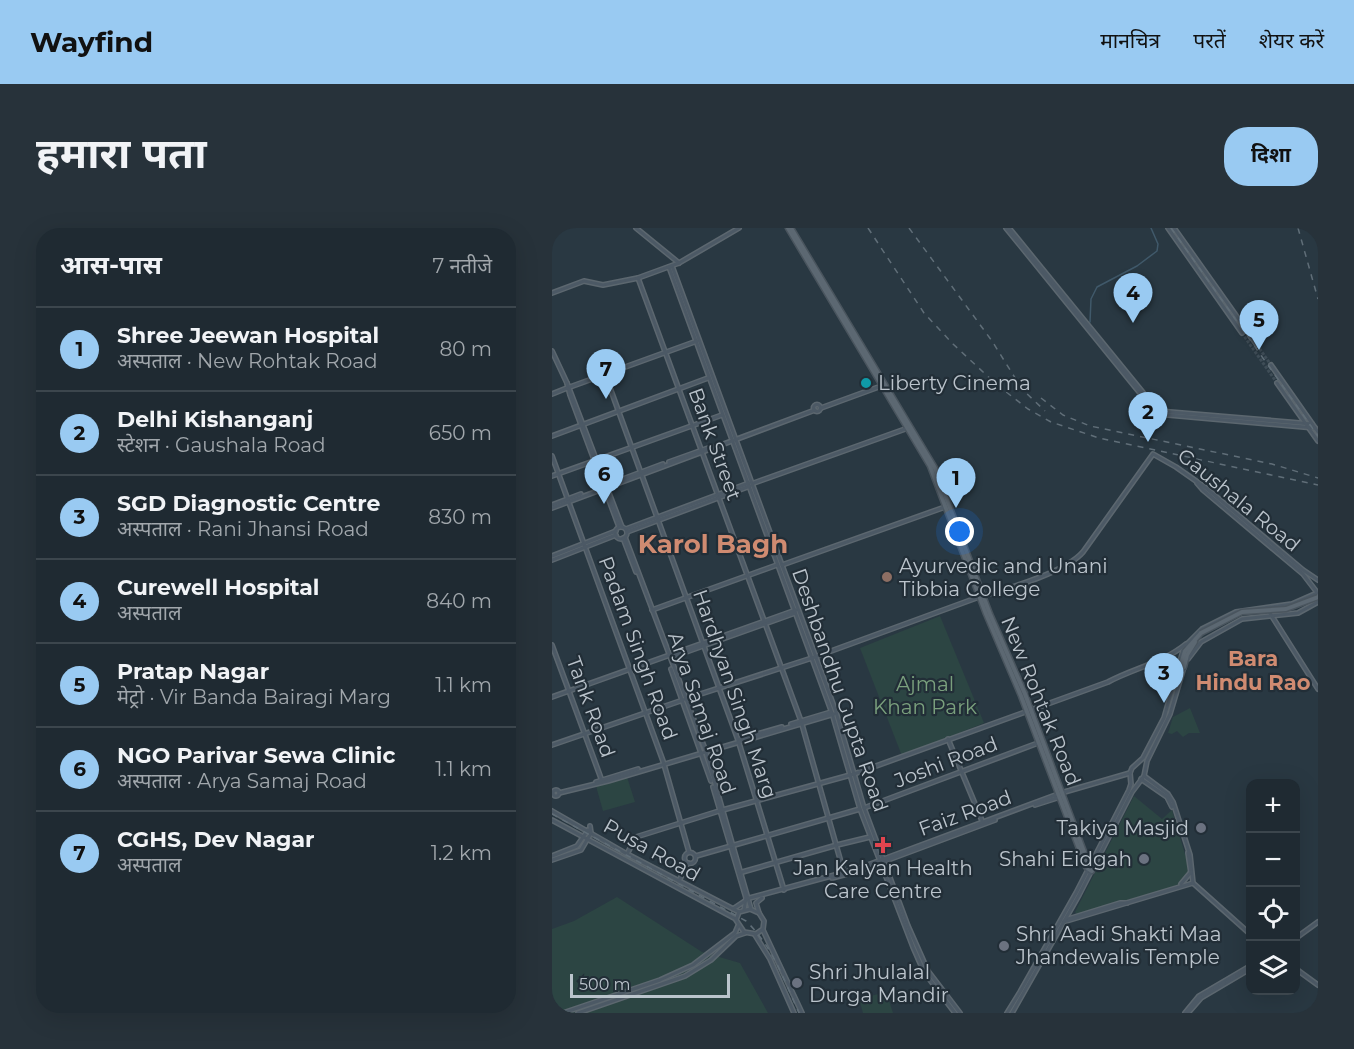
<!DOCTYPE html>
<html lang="hi">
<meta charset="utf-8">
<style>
:root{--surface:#1f2a32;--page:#27323a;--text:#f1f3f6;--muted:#a1a7ac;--line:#3c464d;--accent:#99caf2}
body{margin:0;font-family:Montserrat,"Noto Sans Devanagari",sans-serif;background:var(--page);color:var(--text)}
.controls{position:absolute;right:18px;bottom:18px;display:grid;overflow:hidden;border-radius:12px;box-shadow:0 6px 24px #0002}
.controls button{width:54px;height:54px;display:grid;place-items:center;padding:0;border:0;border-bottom:2px solid var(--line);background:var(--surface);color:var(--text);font:30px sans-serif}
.scale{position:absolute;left:18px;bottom:15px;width:160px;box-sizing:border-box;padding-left:6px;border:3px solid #bbc4cc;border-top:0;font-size:16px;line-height:21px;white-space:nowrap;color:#bbc4cc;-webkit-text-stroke:4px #222e37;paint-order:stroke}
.you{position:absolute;left:408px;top:304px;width:21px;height:21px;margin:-15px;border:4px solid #fff;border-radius:50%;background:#1a73e8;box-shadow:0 0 0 9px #1a73e833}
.badge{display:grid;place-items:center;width:39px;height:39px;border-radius:50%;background:var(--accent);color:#111;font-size:20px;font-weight:700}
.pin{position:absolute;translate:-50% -50px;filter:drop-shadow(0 2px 3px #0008)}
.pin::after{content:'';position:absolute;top:32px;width:21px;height:18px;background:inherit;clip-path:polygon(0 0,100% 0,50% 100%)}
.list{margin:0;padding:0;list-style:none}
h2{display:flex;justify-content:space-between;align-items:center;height:78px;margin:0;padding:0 24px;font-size:26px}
h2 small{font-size:20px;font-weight:400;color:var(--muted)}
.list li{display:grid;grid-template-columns:39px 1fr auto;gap:18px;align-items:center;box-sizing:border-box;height:84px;padding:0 24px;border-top:2px solid var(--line)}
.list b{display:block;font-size:22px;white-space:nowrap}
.list p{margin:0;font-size:20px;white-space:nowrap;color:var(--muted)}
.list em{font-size:20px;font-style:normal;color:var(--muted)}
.icon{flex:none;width:33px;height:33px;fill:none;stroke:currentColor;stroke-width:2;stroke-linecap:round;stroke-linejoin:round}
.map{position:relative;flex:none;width:766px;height:785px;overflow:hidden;border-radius:24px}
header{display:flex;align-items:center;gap:36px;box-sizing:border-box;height:84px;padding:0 30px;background:var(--accent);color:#111}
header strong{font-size:28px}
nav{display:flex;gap:33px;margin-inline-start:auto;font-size:21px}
.intro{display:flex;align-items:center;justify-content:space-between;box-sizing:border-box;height:144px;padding:0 36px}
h1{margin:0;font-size:42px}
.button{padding:15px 27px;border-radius:24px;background:var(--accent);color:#111;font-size:21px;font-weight:700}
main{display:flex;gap:36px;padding:0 36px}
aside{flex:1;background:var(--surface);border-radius:24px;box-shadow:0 6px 24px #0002}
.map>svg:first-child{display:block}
</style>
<header>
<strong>Wayfind</strong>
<nav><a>मानचित्र</a><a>परतें</a><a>शेयर करें</a></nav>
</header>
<div class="intro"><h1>हमारा पता</h1><a class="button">दिशा</a></div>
<main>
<aside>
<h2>आस-पास<small>7 नतीजे</small></h2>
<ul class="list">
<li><span class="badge">1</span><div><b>Shree Jeewan Hospital</b><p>अस्पताल · New Rohtak Road</p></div><em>80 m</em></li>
<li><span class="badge">2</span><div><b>Delhi Kishanganj</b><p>स्टेशन · Gaushala Road</p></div><em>650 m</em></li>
<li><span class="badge">3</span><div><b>SGD Diagnostic Centre</b><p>अस्पताल · Rani Jhansi Road</p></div><em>830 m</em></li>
<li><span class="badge">4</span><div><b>Curewell Hospital</b><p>अस्पताल</p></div><em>840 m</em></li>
<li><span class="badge">5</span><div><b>Pratap Nagar</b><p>मेट्रो · Vir Banda Bairagi Marg</p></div><em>1.1 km</em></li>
<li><span class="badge">6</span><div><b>NGO Parivar Sewa Clinic</b><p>अस्पताल · Arya Samaj Road</p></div><em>1.1 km</em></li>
<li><span class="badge">7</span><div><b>CGHS, Dev Nagar</b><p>अस्पताल</p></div><em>1.2 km</em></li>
</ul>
</aside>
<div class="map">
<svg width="766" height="785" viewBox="0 0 766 785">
<rect width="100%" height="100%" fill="#293842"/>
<g fill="#2c4543">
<polygon points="388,388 432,495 350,528 308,420"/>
<polygon points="638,480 648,505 637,505 631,509 625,503 620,506 616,505 621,489"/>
<polygon points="75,549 83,574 51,583 44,558"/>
<polygon points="582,568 610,591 620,582 638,643 636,651 627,658 525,686 523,684"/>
<polygon points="65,669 150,724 188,735 216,785 0,785 0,701 22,693"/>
<polygon points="334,764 341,785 311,785 307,771"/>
</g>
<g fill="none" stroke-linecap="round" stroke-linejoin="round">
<polyline stroke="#40596a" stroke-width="1.5" points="538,94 539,71 545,59 585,38 605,23 606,16 599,0"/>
<g stroke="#3f4d57" stroke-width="3" stroke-dasharray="3 1.5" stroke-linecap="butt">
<polyline points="690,105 725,155"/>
<polyline points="705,117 719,137"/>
</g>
<g stroke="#5c676f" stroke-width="6">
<g id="secondary">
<polyline points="84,0 127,35"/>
<polyline points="454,0 605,186 763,200"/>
<polyline points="457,0 606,183 760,196"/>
<polyline points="616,0 690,105"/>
<polyline points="622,0 705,117"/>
<polyline points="120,38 284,484 312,580 356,698 376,743 408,785"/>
<polyline points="117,39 280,485 308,581 361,719 372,744 403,785"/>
<polyline points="86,50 249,493 292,645"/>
<polyline points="0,65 32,53 51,57 86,50 127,35 187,0"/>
<polyline points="0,123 15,155 18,167 67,299"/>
<polyline points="719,137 766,204"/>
<polyline points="53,146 186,512 232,662"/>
<polyline points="15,155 70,299"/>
<polyline points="725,155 766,213"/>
<polyline points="18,159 145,113"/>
<polyline points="0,166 15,160"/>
<circle cx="265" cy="180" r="3.5"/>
<polyline points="269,180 332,157"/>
<polyline points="0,208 156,150"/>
<polyline points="0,228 111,533 137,624"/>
<polyline points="117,234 159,219"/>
<polyline points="0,248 170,187"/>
<polyline points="202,255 356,200"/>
<polyline points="645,255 651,262 751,346 764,363"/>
<polyline points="55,257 111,236"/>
<polyline points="0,277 29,266"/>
<polyline points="0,280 263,182"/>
<circle cx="69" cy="305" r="6"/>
<polyline points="74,301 197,255"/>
<polyline points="75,304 198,258"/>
<polyline points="73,309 153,521 199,681"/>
<polyline points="71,310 84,344"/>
<polyline points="0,328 64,303"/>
<polyline points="0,332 64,307"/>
<polyline points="230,337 393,279"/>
<polyline points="100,382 225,337"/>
<polyline points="716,382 766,461"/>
<polyline points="0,417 50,553"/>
<polyline points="634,417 650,401 684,384 740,376 765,365"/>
<polyline points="120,429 243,385"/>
<polyline points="636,431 649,414 690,391 746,385 766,374"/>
<polyline points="119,441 159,553"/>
<polyline points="0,469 244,382"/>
<path d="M133,471L260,430L427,369C454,361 513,345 531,324L601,226L624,239L654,260L751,342L766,352"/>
<polyline points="239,496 279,484"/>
<polyline points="188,511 230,499"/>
<polyline points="396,511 431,595"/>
<polyline points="0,517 131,472"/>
<polyline points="578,545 580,540 591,530 612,490 631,423"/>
<polyline points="592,548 616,566 621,574 638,627 641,655 698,706"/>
<polyline points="589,551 615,569 620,579"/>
<polyline points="44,554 86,541"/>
<polyline points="161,559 194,670 192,682"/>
<circle cx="4" cy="565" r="3"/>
<polyline points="7,565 56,553 282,486"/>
<polyline points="483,577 508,569"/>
<polyline points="312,580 486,515"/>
<polyline points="0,583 75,626 187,684"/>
<polyline points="0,592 184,691"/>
<circle cx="138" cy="630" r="5.5"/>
<polyline points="636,625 639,645"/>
<path d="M75,626L84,609L167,583L302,546L556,454C582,440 611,435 634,416"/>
<polyline points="0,628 25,618 36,602"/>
<polyline points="144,628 308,581"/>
<polyline points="0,632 29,622 39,605 38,598"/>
<polyline points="309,642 443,592"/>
<polyline points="187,645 285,617 318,609"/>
<polyline points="280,650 299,645"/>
<polyline points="127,653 136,635"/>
<polyline points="629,656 639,644"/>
<polyline points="194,671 305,641 509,565 578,545"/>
<polyline points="181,681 193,673"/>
<polygon points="198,681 207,685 212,693 211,701 204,706 192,704 184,692 187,684"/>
<polyline points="207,685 204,675 210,670"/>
<polyline points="513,692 568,675 575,675"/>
<polyline points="511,694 641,655"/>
<polyline points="211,702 250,785"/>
<polyline points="203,707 218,731 242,785"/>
<polyline points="744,710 766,694"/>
<polyline points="744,741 766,757"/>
<polyline points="11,785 108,752 141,737 183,705 186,698"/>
<polyline points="26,785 133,748 159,732 184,708 193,705"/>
<polyline points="455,785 468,764 524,665 577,562 579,556 578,545"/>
<polyline points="460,785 527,667 580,564 592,548 595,533 618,486 632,439"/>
<polyline points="633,785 647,768 698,738"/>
<polyline points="636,785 649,770 698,741"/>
</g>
</g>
<g stroke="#4a555e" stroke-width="7">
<g id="primary">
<polyline points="236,0 378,238 434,386 469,468 534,639 540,643"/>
<polyline points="239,0 383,240 438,386 473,466 537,637 542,640"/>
<polyline points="632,439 635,427 643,414"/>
<polyline points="626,445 633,423 649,405"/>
</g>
</g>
<use href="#secondary" stroke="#4c5965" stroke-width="3"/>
<use href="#primary" stroke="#5c6872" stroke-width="4"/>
<g stroke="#606e78" stroke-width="1.5" stroke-dasharray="6 6" stroke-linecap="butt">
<polyline points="316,0 372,85 401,116 444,156 476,181 499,194 547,210 766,257"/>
<polyline points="357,0 440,113 470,161 493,183"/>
<polyline points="619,0 766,208"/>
<polyline points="746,0 766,71"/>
<polyline points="489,170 511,187 538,198 720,236 766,250"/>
<path d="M0,586L194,693C221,719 232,752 247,785"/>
</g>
<g stroke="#4a555e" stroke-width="7" stroke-linecap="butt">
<polyline id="primary-bridge" points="649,405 690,384 734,381 766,369"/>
</g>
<use href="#primary-bridge" stroke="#5c6872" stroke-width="4"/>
</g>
<circle fill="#0f9aa8" stroke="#222e37" stroke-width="2" cx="314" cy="155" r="6"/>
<circle fill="#8d6e63" stroke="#222e37" stroke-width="2" cx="335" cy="349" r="6"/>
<g fill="#6b7280" stroke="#222e37" stroke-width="2">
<circle cx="649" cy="600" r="6"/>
<circle cx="592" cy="631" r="6"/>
<circle cx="452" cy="718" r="6"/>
<circle cx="245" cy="755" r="6"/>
</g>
<path fill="#e0444e" stroke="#222e37" stroke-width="2" d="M328 608h6v6h6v6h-6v6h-6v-6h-6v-6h6z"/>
<g text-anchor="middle" stroke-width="4.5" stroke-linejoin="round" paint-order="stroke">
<g font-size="20" fill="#bbc4cc" stroke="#222e37" text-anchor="start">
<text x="326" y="162">Liberty Cinema</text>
<text x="347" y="345">Ayurvedic and Unani<tspan x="347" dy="23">Tibbia College</tspan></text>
<text x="637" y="607" text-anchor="end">Takiya Masjid</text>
<text x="580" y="638" text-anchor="end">Shahi Eidgah</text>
<text x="331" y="647" text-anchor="middle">Jan Kalyan Health<tspan x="331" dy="23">Care Centre</tspan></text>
<text x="464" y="713">Shri Aadi Shakti Maa<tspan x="464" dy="23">Jhandewalis Temple</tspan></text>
<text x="257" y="751">Shri Jhulalal<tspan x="257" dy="23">Durga Mandir</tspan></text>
</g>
<g font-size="20" fill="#bbc4cc" stroke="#222e37">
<text transform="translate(163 216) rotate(70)" y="7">Bank Street</text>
<text transform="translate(687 272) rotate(39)" y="7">Gaushala Road</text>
<text transform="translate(86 420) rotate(70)" y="7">Padam Singh Road</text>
<text transform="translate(288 462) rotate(71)" y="7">Deshbandhu Gupta Road</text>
<text transform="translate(183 466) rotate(71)" y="7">Hardhyan Singh Marg</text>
<text transform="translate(489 473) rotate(68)" y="7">New Rohtak Road</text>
<text transform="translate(39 479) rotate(70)" y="7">Tank Road</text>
<text transform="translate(150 485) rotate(71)" y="7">Arya Samaj Road</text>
<text transform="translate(394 534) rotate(-21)" y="7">Joshi Road</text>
<text transform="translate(413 585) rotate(-20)" y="7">Faiz Road</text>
<text transform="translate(100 622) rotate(29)" y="7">Pusa Road</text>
</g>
<g font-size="20" fill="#7aa07d" stroke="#222e37">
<text x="373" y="463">Ajmal<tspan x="373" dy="23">Khan Park</tspan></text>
</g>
<g font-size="21" font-weight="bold" fill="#d08b71" stroke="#222e37">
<text x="701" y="438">Bara<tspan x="701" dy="24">Hindu Rao</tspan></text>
</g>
<g font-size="26" font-weight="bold" fill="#d08b71" stroke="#222e37">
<text x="161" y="325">Karol Bagh</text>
</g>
</g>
</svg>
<div class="controls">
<button>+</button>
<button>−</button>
<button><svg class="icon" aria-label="locate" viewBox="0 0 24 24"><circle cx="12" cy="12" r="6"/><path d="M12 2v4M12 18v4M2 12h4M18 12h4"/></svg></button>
<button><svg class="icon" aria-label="layers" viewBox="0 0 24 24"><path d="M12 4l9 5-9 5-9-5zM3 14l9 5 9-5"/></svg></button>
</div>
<div class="scale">500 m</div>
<div class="you"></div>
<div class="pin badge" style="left:404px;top:280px">1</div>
<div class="pin badge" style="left:596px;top:214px">2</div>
<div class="pin badge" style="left:612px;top:475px">3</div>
<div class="pin badge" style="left:581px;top:95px">4</div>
<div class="pin badge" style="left:707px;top:122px">5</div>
<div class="pin badge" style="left:52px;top:276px">6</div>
<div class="pin badge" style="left:54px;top:171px">7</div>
</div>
</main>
